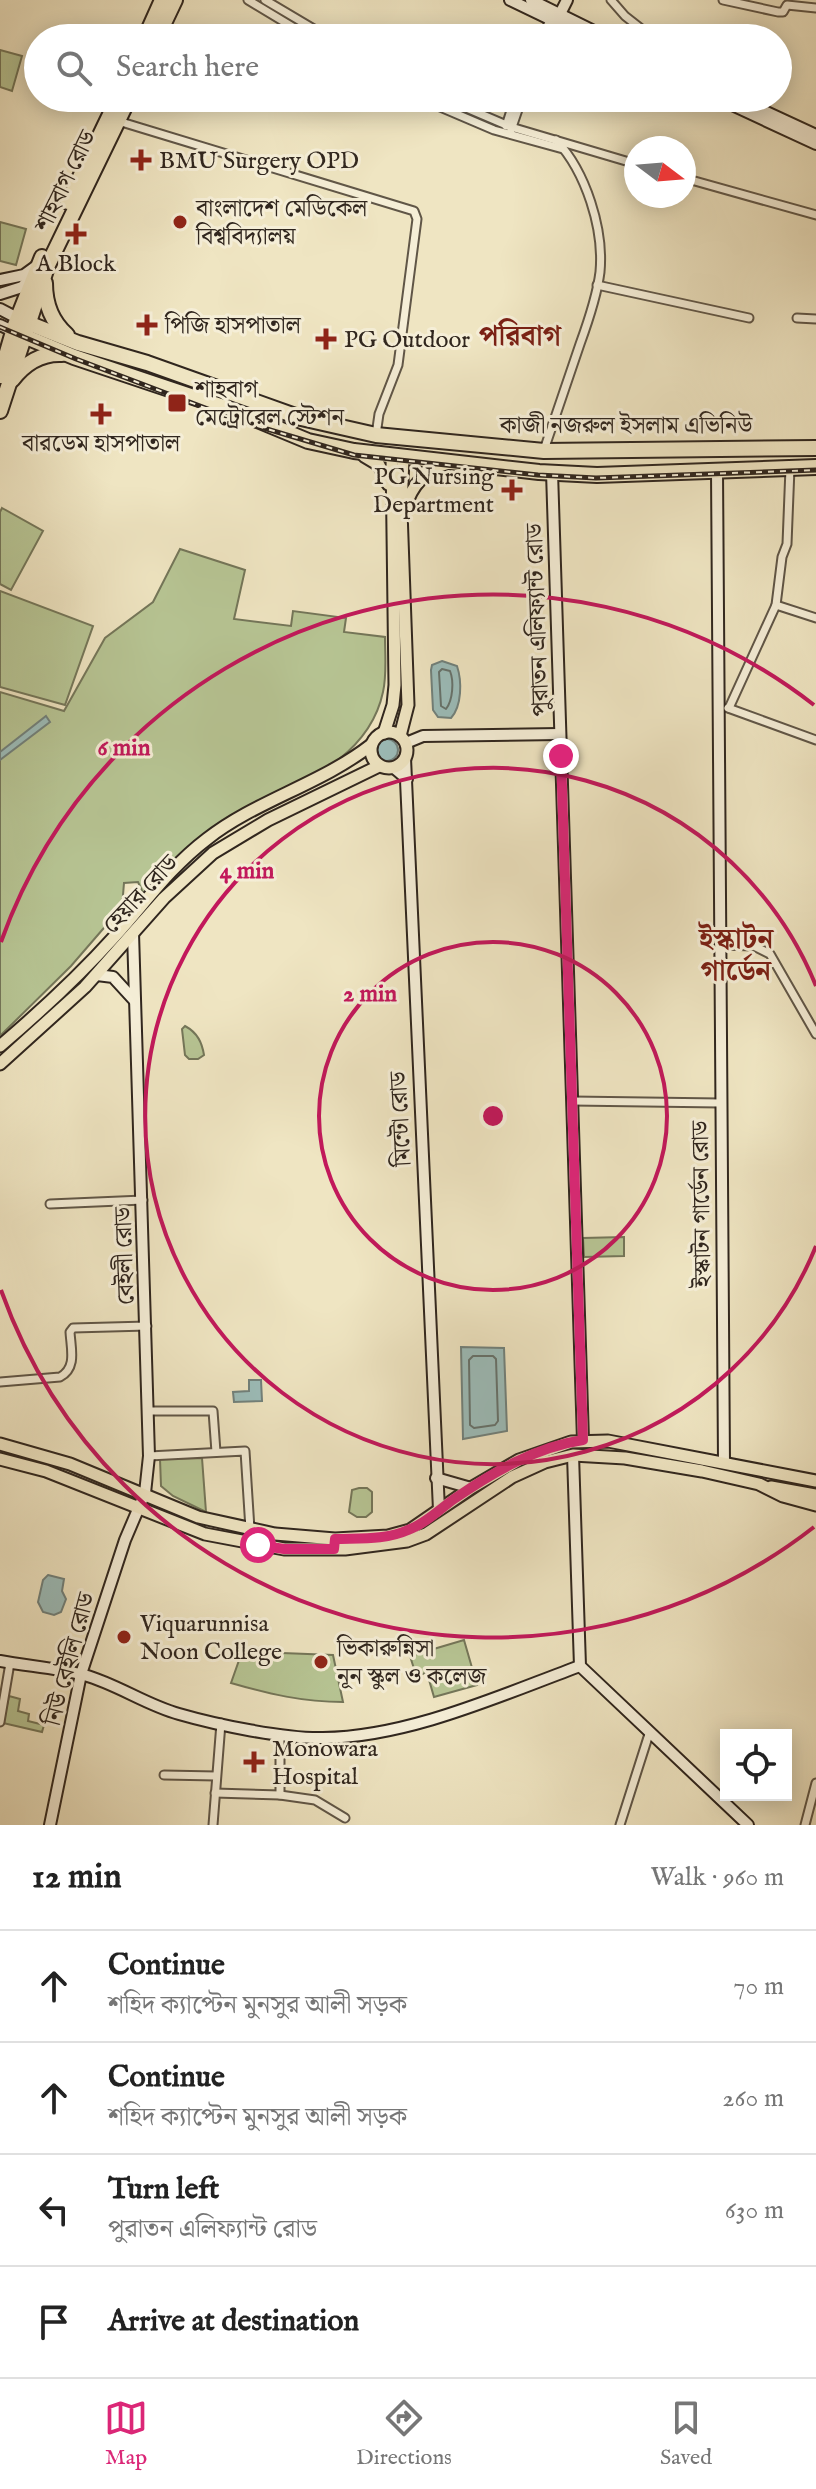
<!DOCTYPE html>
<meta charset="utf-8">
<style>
:root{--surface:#fff;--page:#f2f2f2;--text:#222;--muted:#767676;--line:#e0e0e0;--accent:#db2777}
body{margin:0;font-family:"IM FELL English","Noto Serif Bengali",serif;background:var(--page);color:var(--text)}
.controls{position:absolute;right:24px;bottom:24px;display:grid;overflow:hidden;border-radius:0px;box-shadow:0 4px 20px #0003}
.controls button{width:72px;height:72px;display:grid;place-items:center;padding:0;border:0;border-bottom:2px solid var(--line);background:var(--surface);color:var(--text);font:40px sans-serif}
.compass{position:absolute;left:624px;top:136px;width:72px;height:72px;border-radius:50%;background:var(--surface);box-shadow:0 4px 20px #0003;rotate:106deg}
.stop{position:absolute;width:24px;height:24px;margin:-18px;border:6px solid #db2777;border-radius:50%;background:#fff}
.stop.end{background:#db2777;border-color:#fff;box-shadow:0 2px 8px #0008}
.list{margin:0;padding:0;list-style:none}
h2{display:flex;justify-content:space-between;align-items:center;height:104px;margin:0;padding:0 32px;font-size:34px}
h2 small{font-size:26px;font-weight:400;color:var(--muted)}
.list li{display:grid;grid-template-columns:52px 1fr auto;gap:24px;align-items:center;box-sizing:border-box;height:112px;padding:0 32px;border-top:2px solid var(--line)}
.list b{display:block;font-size:30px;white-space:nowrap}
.list p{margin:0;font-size:26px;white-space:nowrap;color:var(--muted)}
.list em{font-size:26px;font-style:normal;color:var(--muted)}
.icon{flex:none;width:44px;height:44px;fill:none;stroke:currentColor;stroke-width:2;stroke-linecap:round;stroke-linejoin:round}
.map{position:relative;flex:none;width:816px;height:1825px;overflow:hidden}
.search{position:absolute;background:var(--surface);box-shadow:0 4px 20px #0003;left:24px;right:24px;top:24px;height:88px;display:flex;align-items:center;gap:20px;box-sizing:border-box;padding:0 28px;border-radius:44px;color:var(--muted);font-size:30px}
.sheet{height:552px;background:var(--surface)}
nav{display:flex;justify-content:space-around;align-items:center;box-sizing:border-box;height:112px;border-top:2px solid var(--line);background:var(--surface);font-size:22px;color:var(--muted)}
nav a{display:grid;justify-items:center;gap:4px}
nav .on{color:var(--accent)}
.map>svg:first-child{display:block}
</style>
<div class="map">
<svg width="816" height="1825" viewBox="0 0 816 1825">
<rect width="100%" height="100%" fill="#efe5c2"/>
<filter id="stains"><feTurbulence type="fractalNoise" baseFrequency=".0025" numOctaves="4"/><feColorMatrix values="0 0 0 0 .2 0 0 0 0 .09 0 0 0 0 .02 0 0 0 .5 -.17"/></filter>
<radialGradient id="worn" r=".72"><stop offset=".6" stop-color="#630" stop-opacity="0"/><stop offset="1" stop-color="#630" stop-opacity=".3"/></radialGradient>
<g fill="#b7c594" stroke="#747659" stroke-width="2">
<polygon points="0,50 22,56 12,91 0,87"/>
<polygon points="0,222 26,229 16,265 0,261"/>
<polygon points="2,508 43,531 11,590 0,584 0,512"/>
<path d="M180,549L245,570L234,619L291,626L293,611L346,618L344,632L385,637C385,655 387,675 383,692C367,768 280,790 222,825C198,839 165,875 144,895L138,882L124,883L122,907L71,966L0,1036V692L64,711L105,638L153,602Z"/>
<polygon points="0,591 93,626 65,705 0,687"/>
<path d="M185,1026C198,1033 202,1043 204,1055L198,1059H189L185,1055L182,1029Z"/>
<polygon points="624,1237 624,1256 584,1257 583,1238"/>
<polygon points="202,1458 206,1512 173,1496 161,1486 160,1459"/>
<polygon points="359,1488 367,1488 372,1492 372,1512 366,1517 357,1517 349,1512 352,1490"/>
<polygon points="464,1640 477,1685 434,1697 427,1673 416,1675 410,1656"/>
<path d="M243,1649L256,1652L333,1655L343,1702C303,1702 269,1694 231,1683Z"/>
<polygon points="9,1696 20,1699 18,1711 29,1714 28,1721 44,1725 42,1732 3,1723"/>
</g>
<g fill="#9cbdba" stroke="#71817c" stroke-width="2">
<path d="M442,661L457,666C462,681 462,706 451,718L438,717L433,710L431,670L432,665Z"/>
<polygon points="46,716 50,722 0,760 0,752"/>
<circle cx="387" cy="750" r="11"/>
<polygon points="461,1347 504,1348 507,1431 463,1439"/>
<polygon points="249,1380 261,1380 262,1401 234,1402 233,1392 249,1391"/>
<polygon points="48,1575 64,1579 62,1591 66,1599 61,1612 54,1615 43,1612 38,1602 43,1580"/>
</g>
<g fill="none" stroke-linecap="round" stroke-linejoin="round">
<g stroke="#66726c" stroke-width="2">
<path d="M442,669L450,671C454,681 453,700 446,709L441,706L439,672Z"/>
<polygon points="473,1356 493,1356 496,1359 498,1421 495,1425 474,1428 470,1425 469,1360"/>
</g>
<g stroke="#605647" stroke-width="11">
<g id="street">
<polyline points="248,0 311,38"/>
<polyline points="265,0 329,38"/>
<polyline points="611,0 625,16 653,38"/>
<polyline points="723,0 778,12 783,12 787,5 816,8"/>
<polyline points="542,38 550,20"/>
<polyline points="549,38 556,22"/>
<polyline points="419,98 494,130 563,149"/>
<polyline points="443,98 511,127 636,164"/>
<polyline points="118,121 414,211 417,219 398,365 379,414 376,435"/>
<polyline points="506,126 515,98"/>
<polyline points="511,130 522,98"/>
<polyline points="684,178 816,215"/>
<polyline points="597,285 749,318"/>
<polyline points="797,318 816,319"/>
<path d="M544,450C556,415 568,380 580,344C588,322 597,296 600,272C604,229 586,172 556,140"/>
<polyline points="776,605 816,618"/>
<polyline points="728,708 816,740"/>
<polyline points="729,708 776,605 782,557 787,544 790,468"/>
<polyline points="719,945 754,946 770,954 816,1034"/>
<polyline points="572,1101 720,1103"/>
<polyline points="50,1204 143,1200"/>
<path d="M0,1382L60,1377C77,1368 71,1349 70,1332L73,1328L147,1326"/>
<polyline points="148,1411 213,1411 216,1452"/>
<polyline points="149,1456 245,1451 250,1529"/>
<polyline points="0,1722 10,1663"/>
<polyline points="280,1734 280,1795"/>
<polyline points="164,1775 216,1776"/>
<polyline points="215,1793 280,1795 315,1800 345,1818"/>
<polyline points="213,1825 221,1723"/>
<polyline points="620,1825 649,1734"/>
<polyline points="805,1825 816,1783"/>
</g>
</g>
<g stroke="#30261e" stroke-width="14">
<g id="secondary">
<polyline points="510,0 589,38"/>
<polyline points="531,0 608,38"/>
<polyline points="557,20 567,0"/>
<polyline points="717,98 816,144"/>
<polyline points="736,98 816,135"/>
<polyline points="0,280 24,275 35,267"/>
<polyline points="0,294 22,287 32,276"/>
<polyline points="0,309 23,321"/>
<polyline points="0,325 17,333"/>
<polyline points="717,471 724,1462"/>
<polyline points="552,472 583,1440"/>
<polyline points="406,743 423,736 560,734"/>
<polyline points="405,758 439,1510"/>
<polyline points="394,768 407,779"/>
<polyline points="97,975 113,977 135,1001"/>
<polyline points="573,1455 580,1666 748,1825"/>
<polyline points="436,1478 471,1488"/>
<path d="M0,1661C27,1666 57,1668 84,1675C117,1684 146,1705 179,1714C217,1725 285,1739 323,1738C409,1737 501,1695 580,1666"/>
<polyline points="50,1825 81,1674 125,1540 145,1493 149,1456 133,933"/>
</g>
</g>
<g stroke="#30261e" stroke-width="15">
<g id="primary">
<polyline points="364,456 379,465 388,484"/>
<path d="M405,508C411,486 426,469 449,463"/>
<circle cx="389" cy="750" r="18"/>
<polyline points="384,733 393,705 395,685 392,456"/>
<polyline points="400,736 408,705 401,511 403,457"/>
<path d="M0,1046C40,1012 79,976 115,936C145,903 170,867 207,839C255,801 321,784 371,745"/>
<polyline points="0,1064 85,987 164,898 213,853 268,820 379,766"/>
<polyline points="0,1444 70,1464 198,1517 275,1534 335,1539 388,1536 410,1530 471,1488 519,1460 571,1442 608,1441 816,1481"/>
<polyline points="0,1459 46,1471 205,1534 284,1549 345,1549 407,1541 426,1534 512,1477 545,1462 573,1455 625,1458 702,1471 759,1484 783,1496 816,1505"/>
<polyline points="771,1487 816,1495"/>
</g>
</g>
<g stroke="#30261e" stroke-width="18">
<g id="highway">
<polyline points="145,38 162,0"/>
<polyline points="157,38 175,0"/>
<polyline points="68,202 118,98"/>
<path d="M45,283C45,304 52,322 67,335"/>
<polyline points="23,321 78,343 147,363 301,418 376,435 544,451 816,448"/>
<polyline points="19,334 74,357 238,412 308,441 354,451 539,472 597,475 816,467"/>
<polyline points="0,376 15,325 42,257"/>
<path d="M12,380C25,363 41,353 62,354"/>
<polyline points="0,411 47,267 129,98"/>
</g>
</g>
<use href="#street" stroke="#f5eed7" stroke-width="7"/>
<use href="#secondary" stroke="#f5eed7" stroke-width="10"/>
<use href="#primary" stroke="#efe5c2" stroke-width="11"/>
<use href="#highway" stroke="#efe5c2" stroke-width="14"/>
<g stroke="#30261e" stroke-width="5">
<polyline id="rail" points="0,327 76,359 237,420 354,455 538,475 596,478 816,470"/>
</g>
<use href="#rail" stroke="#f5eed7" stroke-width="2" stroke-dasharray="6" stroke-linecap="butt"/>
</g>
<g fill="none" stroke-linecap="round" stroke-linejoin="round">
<path stroke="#db2777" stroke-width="10" d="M258,1545L284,1549H334L335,1539C359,1538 386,1540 408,1530C425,1524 440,1509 454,1499C493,1472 536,1447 583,1440L561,756"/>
</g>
<g fill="none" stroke="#c2185b" stroke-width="4">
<circle cx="493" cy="1116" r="174"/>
<path d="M816 1246A348 348 0 1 1 816 986"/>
<path d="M814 1527A522 522 0 0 1 1 1290M1 942A522 522 0 0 1 814 705"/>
</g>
<g fill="#8f2418" stroke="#f5eed7" stroke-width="3">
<path d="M137 148h8v8h8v8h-8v8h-8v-8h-8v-8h8z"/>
<circle cx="180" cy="222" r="8"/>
<path d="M72 222h8v8h8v8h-8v8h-8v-8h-8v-8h8z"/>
<path d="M143 313h8v8h8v8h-8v8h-8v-8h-8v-8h8z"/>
<path d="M322 327h8v8h8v8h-8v8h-8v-8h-8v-8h8z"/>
<rect x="167" y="393" width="20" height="20" rx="4"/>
<path d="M97 402h8v8h8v8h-8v8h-8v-8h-8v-8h8z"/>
<path d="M508 478h8v8h8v8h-8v8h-8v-8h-8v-8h8z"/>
<circle cx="124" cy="1637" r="8"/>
<circle cx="321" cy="1662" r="8"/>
<path d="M250 1750h8v8h8v8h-8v8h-8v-8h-8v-8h8z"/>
</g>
<g text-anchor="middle" stroke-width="6" stroke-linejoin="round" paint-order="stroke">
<g font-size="24" fill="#30261e" stroke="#f5eed7" text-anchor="start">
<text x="159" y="168">BMU Surgery OPD</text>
<text x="196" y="216">বাংলাদেশ মেডিকেল<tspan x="196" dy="28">বিশ্ববিদ্যালয়</tspan></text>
<text x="76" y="271" text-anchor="middle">A Block</text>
<text x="165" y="333">পিজি হাসপাতাল</text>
<text x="344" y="347">PG Outdoor</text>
<text x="195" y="397">শাহবাগ<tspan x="195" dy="28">মেট্রোরেল স্টেশন</tspan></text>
<text x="101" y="451" text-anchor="middle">বারডেম হাসপাতাল</text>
<text x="494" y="484" text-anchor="end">PG Nursing<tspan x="494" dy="28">Department</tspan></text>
<text x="140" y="1631">Viquarunnisa<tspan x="140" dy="28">Noon College</tspan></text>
<text x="337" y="1656">ভিকারুন্নিসা<tspan x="337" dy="28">নূন স্কুল ও কলেজ</tspan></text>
<text x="272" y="1756">Monowara<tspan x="272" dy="28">Hospital</tspan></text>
</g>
<g font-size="24" fill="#30261e" stroke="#f5eed7">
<text transform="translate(65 181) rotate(-64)" y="8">শাহবাগ রোড</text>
<text x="626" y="433">কাজী নজরুল ইসলাম এভিনিউ</text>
<text transform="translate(537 620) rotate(-92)" y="8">পুরাতন এলিফ্যান্ট রোড</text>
<text transform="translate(140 894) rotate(-47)" y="8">হেয়ার রোড</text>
<text transform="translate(400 1119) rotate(-93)" y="8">মিন্টো রোড</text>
<text transform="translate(701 1204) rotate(-91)" y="8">ইস্কাটন গার্ডেন রোড</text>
<text transform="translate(124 1256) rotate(-92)" y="8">বেইলী রোড</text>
<text transform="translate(69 1659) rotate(-75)" y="8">নিউ বেইলি রোড</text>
</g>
<g font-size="28" font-weight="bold" fill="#7a1f14" stroke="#f5eed7">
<text x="520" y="345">পরিবাগ</text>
<text x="736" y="948">ইস্কাটন<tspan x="736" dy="32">গার্ডেন</tspan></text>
</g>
</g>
<circle cx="493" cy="1116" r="12" fill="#c2185b" stroke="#f5eed7" stroke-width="4"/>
<g font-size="24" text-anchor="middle" font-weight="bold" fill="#c2185b" stroke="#f5eed7" stroke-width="6" stroke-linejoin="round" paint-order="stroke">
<text x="124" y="755">6 min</text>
<text x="247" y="878">4 min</text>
<text x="370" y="1001">2 min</text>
</g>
<rect width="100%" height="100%" filter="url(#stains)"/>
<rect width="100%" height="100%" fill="url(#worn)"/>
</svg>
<div class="controls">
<button><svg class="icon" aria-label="locate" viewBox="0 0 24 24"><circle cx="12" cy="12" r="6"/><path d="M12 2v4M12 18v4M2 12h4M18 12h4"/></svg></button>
</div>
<svg class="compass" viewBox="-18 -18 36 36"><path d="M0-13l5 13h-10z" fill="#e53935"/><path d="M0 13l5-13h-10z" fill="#767676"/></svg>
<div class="stop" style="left:258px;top:1545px"></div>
<div class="stop end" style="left:561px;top:756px"></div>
<div class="search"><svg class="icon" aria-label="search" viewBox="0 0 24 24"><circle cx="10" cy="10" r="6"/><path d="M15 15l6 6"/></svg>Search here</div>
</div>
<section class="sheet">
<h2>12 min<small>Walk · 960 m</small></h2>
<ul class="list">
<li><svg class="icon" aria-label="ahead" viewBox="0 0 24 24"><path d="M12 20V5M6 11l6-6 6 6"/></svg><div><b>Continue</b><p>শহিদ ক্যাপ্টেন মুনসুর আলী সড়ক</p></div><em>70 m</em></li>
<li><svg class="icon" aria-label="ahead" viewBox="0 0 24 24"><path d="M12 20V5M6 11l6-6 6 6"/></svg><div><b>Continue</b><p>শহিদ ক্যাপ্টেন মুনসুর আলী সড়ক</p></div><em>260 m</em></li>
<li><svg class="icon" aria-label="left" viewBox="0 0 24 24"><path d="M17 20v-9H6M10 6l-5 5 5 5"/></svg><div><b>Turn left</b><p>পুরাতন এলিফ্যান্ট রোড</p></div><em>630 m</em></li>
<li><svg class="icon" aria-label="arrive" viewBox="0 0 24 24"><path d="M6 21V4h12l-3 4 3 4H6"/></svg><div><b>Arrive at destination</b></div></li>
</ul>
</section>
<nav>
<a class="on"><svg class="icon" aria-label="map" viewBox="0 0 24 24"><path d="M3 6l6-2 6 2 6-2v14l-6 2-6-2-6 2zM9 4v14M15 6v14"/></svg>Map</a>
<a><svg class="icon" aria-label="directions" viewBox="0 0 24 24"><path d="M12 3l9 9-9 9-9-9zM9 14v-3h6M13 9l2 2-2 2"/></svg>Directions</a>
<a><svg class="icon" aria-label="saved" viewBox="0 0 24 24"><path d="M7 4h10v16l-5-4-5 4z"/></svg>Saved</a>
</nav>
